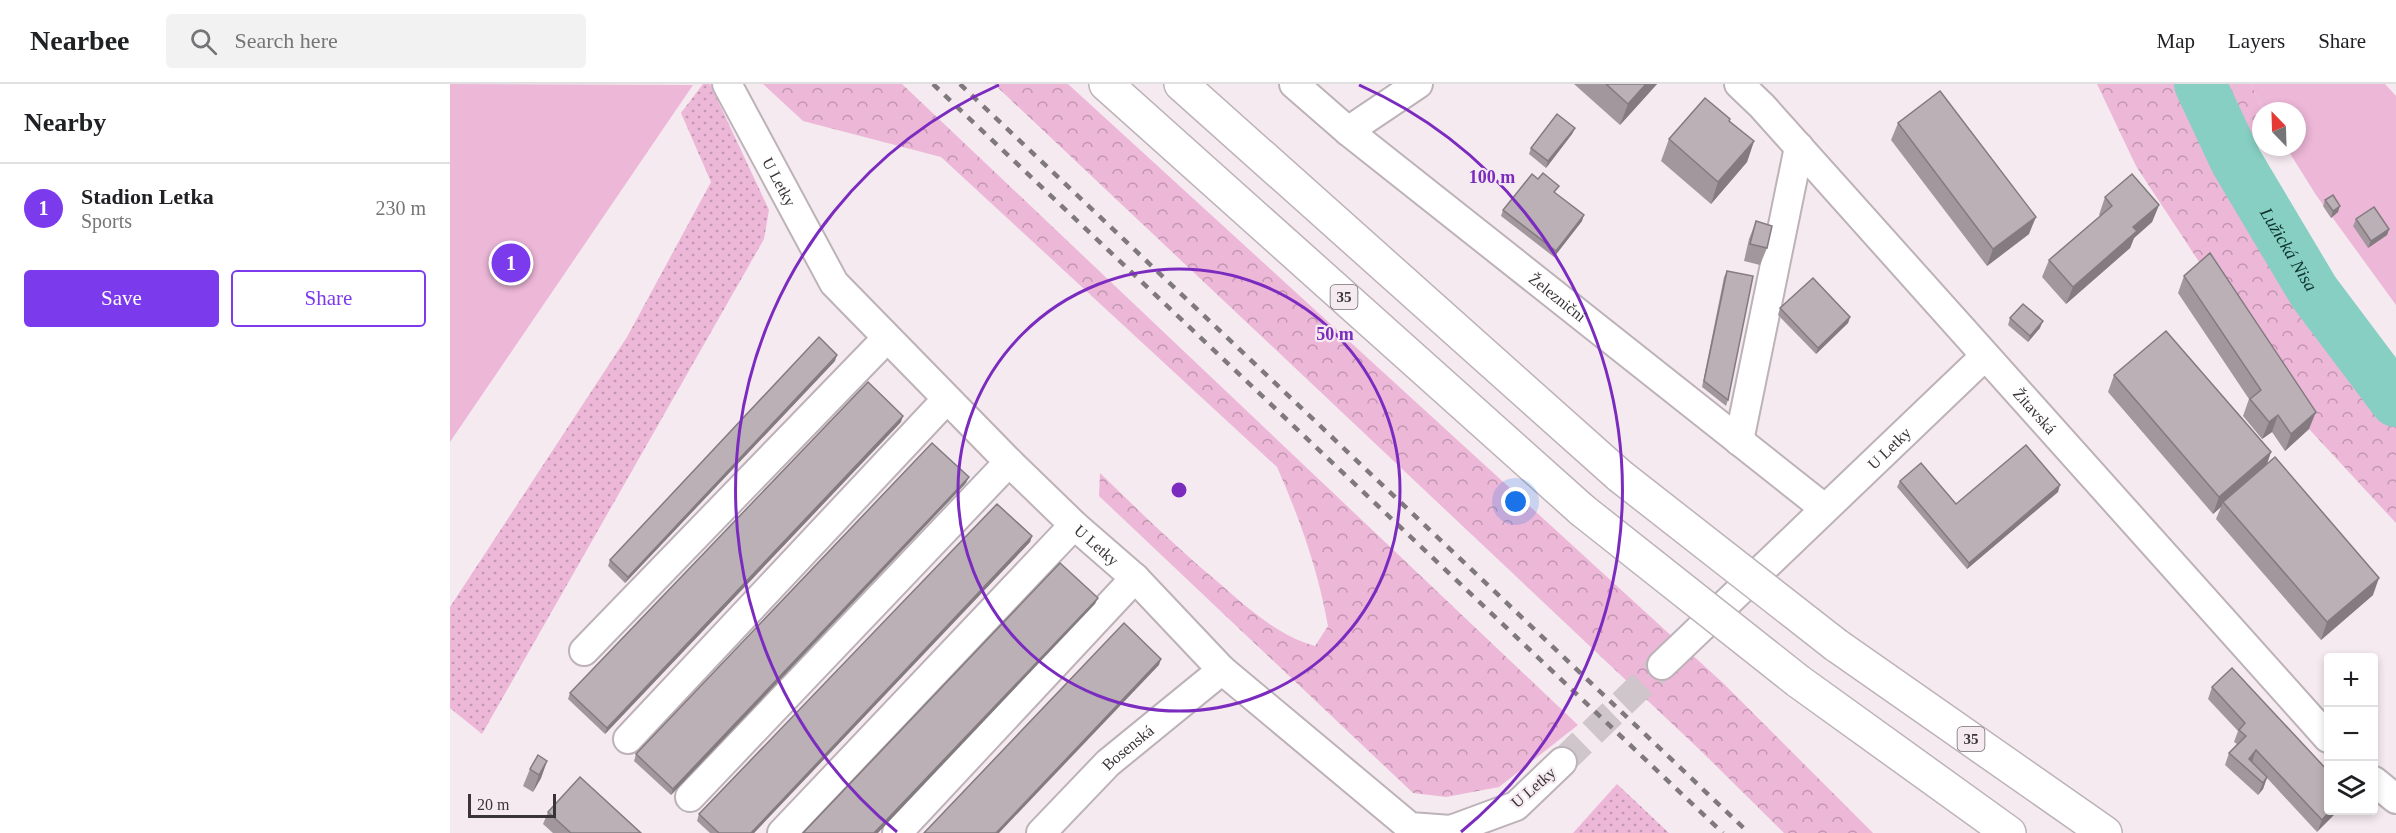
<!DOCTYPE html>
<meta charset="utf-8">
<style>
:root{--surface:#fff;--page:#f2f2f2;--text:#202124;--muted:#757577;--line:#e0e0e0;--accent:#7c3aed}
body{margin:0;font-family:Georgia,serif;background:var(--page);color:var(--text)}
.controls{position:absolute;right:18px;bottom:18px;display:grid;overflow:hidden;border-radius:6px;box-shadow:0 3px 9px #0003}
.controls button{width:54px;height:54px;display:grid;place-items:center;padding:0;border:0;border-bottom:2px solid var(--line);background:var(--surface);color:var(--text);font:30px sans-serif}
.compass{position:absolute;left:1802px;top:18px;width:54px;height:54px;border-radius:50%;background:var(--surface);box-shadow:0 3px 9px #0003;rotate:337deg}
.scale{position:absolute;left:18px;bottom:15px;width:88px;box-sizing:border-box;padding-left:6px;border:3px solid #393437;border-top:0;font-size:16px;line-height:21px;white-space:nowrap;color:#393437;-webkit-text-stroke:4px #f5eaf0;paint-order:stroke}
.you{position:absolute;left:1066px;top:418px;width:21px;height:21px;margin:-15px;border:4px solid #fff;border-radius:50%;background:#1a73e8;box-shadow:0 0 0 9px #1a73e833}
.badge{display:grid;place-items:center;width:39px;height:39px;border-radius:50%;background:var(--accent);color:#fff;font-size:20px;font-weight:700}
.pin{position:absolute;translate:-50% -50%;border:3px solid #fff;box-shadow:0 2px 6px #0006}
.list{margin:0;padding:0;list-style:none}
h2{display:flex;justify-content:space-between;align-items:center;height:78px;margin:0;padding:0 24px;font-size:26px}
h2 small{font-size:20px;font-weight:400;color:var(--muted)}
.list li{display:grid;grid-template-columns:39px 1fr auto;gap:18px;align-items:center;box-sizing:border-box;height:90px;padding:0 24px;border-top:2px solid var(--line)}
.list b{display:block;font-size:22px;white-space:nowrap}
.list p{margin:0;font-size:20px;white-space:nowrap;color:var(--muted)}
.list em{font-size:20px;font-style:normal;color:var(--muted)}
.actions{display:flex;gap:12px;padding:18px 24px}
.actions a{flex:1;padding:14px 0;border:2px solid var(--accent);border-radius:6px;text-align:center;font-size:21px;color:var(--accent)}
.actions .main{background:var(--accent);color:#fff}
.icon{flex:none;width:33px;height:33px;fill:none;stroke:currentColor;stroke-width:2;stroke-linecap:round;stroke-linejoin:round}
.map{position:relative;flex:none;width:1946px;height:749px;overflow:hidden}
header{display:flex;align-items:center;gap:36px;box-sizing:border-box;height:84px;padding:0 30px;background:var(--surface);border-bottom:2px solid var(--line)}
header strong{font-size:28px}
nav{display:flex;gap:33px;margin-inline-start:auto;font-size:21px}
.search{width:420px;height:54px;background:var(--page);display:flex;align-items:center;gap:15px;box-sizing:border-box;padding:0 21px;border-radius:6px;color:var(--muted);font-size:22px}
main{display:flex}
aside{flex:1;background:var(--surface)}
.map>svg:first-child{display:block}
</style>
<header>
<strong>Nearbee</strong>
<div class="search"><svg class="icon" aria-label="search" viewBox="0 0 24 24"><circle cx="10" cy="10" r="6"/><path d="M15 15l6 6"/></svg>Search here</div>
<nav><a>Map</a><a>Layers</a><a>Share</a></nav>
</header>
<main>
<aside>
<h2>Nearby<small></small></h2>
<ul class="list">
<li><span class="badge">1</span><div><b>Stadion Letka</b><p>Sports</p></div><em>230 m</em></li>
</ul>
<div class="actions"><a class="main">Save</a><a>Share</a></div>
</aside>
<div class="map">
<svg width="1946" height="749" viewBox="0 0 1946 749">
<defs>
<pattern id="grass-dots" width="8" height="8" patternUnits="userSpaceOnUse" patternTransform="scale(1.5)"><rect width="8" height="8" fill="#edb7d8"/><path d="M2 2h.1M6 6h.1" fill="none" stroke="#c196b0" stroke-width="1.8" stroke-linecap="round"/></pattern>
<pattern id="forest-crowns" width="20" height="18" patternUnits="userSpaceOnUse" patternTransform="scale(1.5)"><rect width="20" height="18" fill="#edb7d8"/><path d="M2 6a3 3 0 1 1 6 0M12 15a3 3 0 1 1 6 0" fill="none" stroke="#c196b0"/></pattern>
</defs>
<rect width="100%" height="100%" fill="#f5eaf0"/>
<g fill="url(#grass-dots)">
<polygon points="253,0 260,0 319,126 314,155 32,650 0,624 0,523 177,253 261,98 231,29"/>
<polygon points="1167,700 1219,749 1123,749"/>
</g>
<g fill="url(#forest-crowns)">
<path d="M313,0H452L1128,641L1049,703L996,713L963,709L649,412L650,389C689,427 727,464 769,499C798,524 828,552 865,562L878,542C868,486 850,435 827,383L491,73L353,37Z"/>
<polygon points="544,0 618,0 1273,599 1423,749 1334,749 1250,666"/>
<polygon points="1647,0 1801,0 1813,25 1793,131 1929,321 1946,339 1946,439 1859,345 1686,82"/>
</g>
<g fill="#edb7d8">
<polygon points="0,0 243,1 0,358"/>
<polygon points="1801,0 1935,0 1946,12 1946,221 1866,111 1836,63 1847,63 1847,27 1814,27"/>
</g>
<g fill="none" stroke-linecap="round" stroke-linejoin="round">
<path stroke="#86cfc2" stroke-width="52" id="s1" d="M1750,0L1786,77L1864,208L1946,317"/>
<polyline stroke="#cfc6cb" stroke-width="28" stroke-dasharray="28 14" stroke-linecap="butt" points="1112,678 1212,581"/>
<g stroke="#bcb2b8" stroke-width="32">
<g id="minor">
<path id="s2" d="M277,0L384,199L559,378L624,441L685,494L772,586L960,743L1001,746L1066,722L1112,678"/>
<path id="s3" d="M844,0L898,47L1374,424"/>
<path id="s4" d="M1289,0L1312,22L1878,654"/>
<polyline points="898,47 968,0"/>
<polyline points="1289,357 1349,63"/>
<polyline points="134,567 437,254"/>
<path id="s5" d="M1212,581L1535,272"/>
<polyline points="178,655 496,316"/>
<polyline points="1924,697 1946,715"/>
<polyline points="240,713 559,378"/>
<polyline points="332,749 624,441"/>
<polyline points="447,749 685,494"/>
<path id="s6" d="M591,749L658,679L772,586"/>
</g>
</g>
<g stroke="#bcb2b8" stroke-width="36">
<g id="highway">
<polyline points="656,0 1132,426"/>
<polyline points="731,0 1170,392"/>
<polyline points="1386,561 1655,749"/>
<polyline points="1348,597 1559,749"/>
</g>
</g>
<use href="#minor" stroke="#fff" stroke-width="28"/>
<use href="#highway" stroke="#fff" stroke-width="33"/>
<g stroke="#7f787c" stroke-width="4.5" stroke-dasharray="8 8" stroke-linecap="butt">
<polyline points="483,0 1273,749"/>
<polyline points="510,0 1299,749"/>
</g>
<g stroke="#bcb2b8" stroke-width="36" stroke-linecap="butt">
<g id="highway-bridge">
<polyline points="1170,392 1386,561"/>
<polyline points="1132,426 1348,597"/>
</g>
</g>
<use href="#highway-bridge" stroke="#fff" stroke-width="33"/>
</g>
<g fill="#a1979d">
<polygon points="1124,0 1207,0 1170,41"/>
<polygon points="1279,38 1304,57 1297,78 1261,120 1211,77 1219,55"/>
<polygon points="1448,39 1579,150 1537,182 1441,56"/>
<polygon points="1125,44 1122,50 1096,84 1079,70 1081,64"/>
<polygon points="1106,109 1132,137 1104,173 1051,132 1053,126"/>
<polygon points="1655,113 1709,121 1702,138 1684,154 1680,164 1616,220 1592,193 1599,176 1650,132 1649,131"/>
<polygon points="1875,116 1888,128 1881,134 1873,122"/>
<polygon points="1906,135 1939,145 1937,151 1918,164 1903,142"/>
<polygon points="1306,137 1317,164 1310,181 1294,177 1299,155"/>
<polygon points="1277,187 1278,316 1276,322 1252,303 1274,193"/>
<polygon points="1734,192 1859,345 1835,367 1822,348 1812,355 1793,332 1799,315 1728,209"/>
<polygon points="1330,224 1400,233 1398,239 1366,270 1328,231"/>
<polygon points="1560,234 1590,244 1578,258 1558,241"/>
<polygon points="385,277 175,499 158,482 160,476"/>
<polygon points="1664,291 1821,368 1817,380 1923,511 1871,556 1766,435 1771,423 1763,430 1658,308"/>
<polygon points="451,338 155,650 118,615 120,609"/>
<polygon points="1450,397 1506,420 1608,408 1517,485 1447,403"/>
<polygon points="516,399 221,711 184,677 186,670"/>
<polygon points="582,452 580,458 304,749 260,749 247,737 249,730"/>
<polygon points="1762,603 1878,726 1867,748 1817,694 1813,705 1808,711 1775,681 1779,669 1787,660 1784,658 1788,647 1758,615"/>
<polygon points="97,677 91,694 83,708 73,702 80,685"/>
<polygon points="98,728 191,749 103,749 93,740"/>
</g>
<g fill="#837b7f">
<polygon points="1196,0 1207,0 1170,41 1178,20"/>
<polygon points="1125,44 1122,50 1096,84 1098,77"/>
<polygon points="1304,57 1297,78 1261,120 1268,98"/>
<polygon points="1709,121 1702,138 1684,154 1680,164 1616,220 1623,203 1683,143"/>
<polygon points="1890,122 1888,128 1881,134 1883,127"/>
<polygon points="1134,131 1132,137 1104,173 1106,167"/>
<polygon points="1586,133 1579,150 1537,182 1543,165"/>
<polygon points="1939,145 1937,151 1918,164 1921,157"/>
<polygon points="1400,233 1398,239 1366,270 1368,264"/>
<polygon points="1593,237 1590,244 1578,258 1580,252"/>
<polygon points="387,271 385,277 175,499 178,493"/>
<polygon points="1866,328 1859,345 1835,367 1841,350"/>
<polygon points="1828,331 1822,348 1812,355 1819,338"/>
<polygon points="453,332 451,338 155,650 157,644"/>
<polygon points="1821,368 1815,385 1773,418 1771,423 1763,430 1769,413"/>
<polygon points="519,393 516,399 221,711 223,705"/>
<polygon points="1610,401 1608,408 1517,485 1519,479"/>
<polygon points="582,452 580,458 304,749 301,749"/>
<polygon points="1929,494 1923,511 1871,556 1877,538"/>
<polygon points="648,514 645,520 428,749 424,749"/>
<polygon points="711,575 709,581 549,749 546,749"/>
<polygon points="1806,666 1802,678 1799,675"/>
<polygon points="97,677 91,694 83,708 89,691"/>
<polygon points="1817,693 1813,705 1808,711 1813,699"/>
<polygon points="1881,726 1889,726 1867,748 1872,736"/>
</g>
<g fill="#bbb0b6" stroke="#837b7f" stroke-width="1.5">
<polygon points="1156,0 1196,0 1178,20"/>
<polygon points="1490,7 1586,133 1543,165 1448,39"/>
<polygon points="1255,14 1280,35 1279,37 1304,57 1268,98 1219,55"/>
<polygon points="1107,30 1125,44 1098,77 1081,64"/>
<polygon points="1093,89 1109,102 1104,108 1134,131 1106,167 1053,126 1082,90 1088,95"/>
<polygon points="1682,90 1709,121 1683,143 1687,147 1623,203 1599,176 1662,122 1655,113"/>
<polygon points="1883,111 1890,122 1883,127 1875,116"/>
<polygon points="1924,123 1939,145 1921,157 1906,135"/>
<polygon points="1306,137 1322,142 1317,164 1300,160"/>
<polygon points="1760,169 1866,328 1841,350 1828,331 1819,338 1800,315 1811,306 1734,192"/>
<polygon points="1277,187 1303,192 1278,316 1254,297"/>
<polygon points="1363,194 1400,233 1368,264 1330,224"/>
<polygon points="1573,220 1593,237 1580,252 1560,234"/>
<polygon points="1716,247 1821,368 1769,413 1664,291"/>
<polygon points="369,253 387,271 178,493 160,476"/>
<polygon points="418,298 453,332 157,644 120,609"/>
<polygon points="482,359 519,393 223,705 186,670"/>
<polygon points="1576,361 1610,401 1519,479 1450,397 1471,379 1506,420"/>
<polygon points="1825,373 1929,494 1877,538 1773,418"/>
<polygon points="547,420 582,452 301,749 269,749 249,730"/>
<polygon points="610,479 648,514 424,749 353,749"/>
<polygon points="674,539 711,575 546,749 474,749"/>
<polygon points="1782,584 1878,687 1878,726 1881,726 1872,736 1806,666 1799,675 1817,693 1813,699 1779,669 1796,652 1789,646 1795,639 1762,603"/>
<polygon points="88,671 97,677 89,691 80,685"/>
<polygon points="130,693 191,749 121,749 98,728"/>
</g>
<g fill="none" stroke="#7b2cbf" stroke-width="3">
<circle cx="729" cy="406" r="221"/>
<path d="M447 748A443 443 0 0 1 549 1M909 1A443 443 0 0 1 1011 748"/>
</g>
<g text-anchor="middle" stroke-width="4.5" stroke-linejoin="round" paint-order="stroke">
<g fill="#f5eaf0" stroke="#716b6e" stroke-width="1.5">
<rect x="880.5" y="201" width="27" height="24" rx="4.5"/>
<rect x="1507.5" y="643" width="27" height="24" rx="4.5"/>
</g>
<g font-size="15" font-weight="bold" fill="#393437">
<text x="894" y="218">35</text>
<text x="1521" y="660">35</text>
</g>
<g font-size="16" fill="#393437" stroke="#f5eaf0">
<text dy="6" stroke="none"><textPath href="#s2" startOffset="111">U Letky</textPath></text>
<text dy="6" stroke="none"><textPath href="#s3" startOffset="339">Železniční</textPath></text>
<text dy="6" stroke="none"><textPath href="#s4" startOffset="441">Žitavská</textPath></text>
<text dy="6" stroke="none"><textPath href="#s5" startOffset="314">U Letky</textPath></text>
<text dy="6" stroke="none"><textPath href="#s2" startOffset="597">U Letky</textPath></text>
<text dy="6" stroke="none"><textPath href="#s6" startOffset="122">Bosenská</textPath></text>
<text transform="translate(1083 703) rotate(-41)" y="6">U Letky</text>
</g>
<g font-size="18" font-style="italic" fill="#0e322d" stroke="#f5eaf0">
<text dy="6" stroke="none"><textPath href="#s1" startOffset="188">Lužická Nisa</textPath></text>
</g>
</g>
<circle cx="729" cy="406" r="9" fill="#7b2cbf" stroke="#f5eaf0" stroke-width="3"/>
<g font-size="18" text-anchor="middle" font-weight="bold" fill="#7b2cbf" stroke="#f5eaf0" stroke-width="4.5" stroke-linejoin="round" paint-order="stroke">
<text x="1042" y="99">100 m</text>
<text x="885" y="256">50 m</text>
</g>
</svg>
<div class="controls">
<button>+</button>
<button>−</button>
<button><svg class="icon" aria-label="layers" viewBox="0 0 24 24"><path d="M12 4l9 5-9 5-9-5zM3 14l9 5 9-5"/></svg></button>
</div>
<svg class="compass" viewBox="-18 -18 36 36"><path d="M0-13l5 13h-10z" fill="#e53935"/><path d="M0 13l5-13h-10z" fill="#757577"/></svg>
<div class="scale">20 m</div>
<div class="you"></div>
<div class="pin badge" style="left:61px;top:179px">1</div>
</div>
</main>
